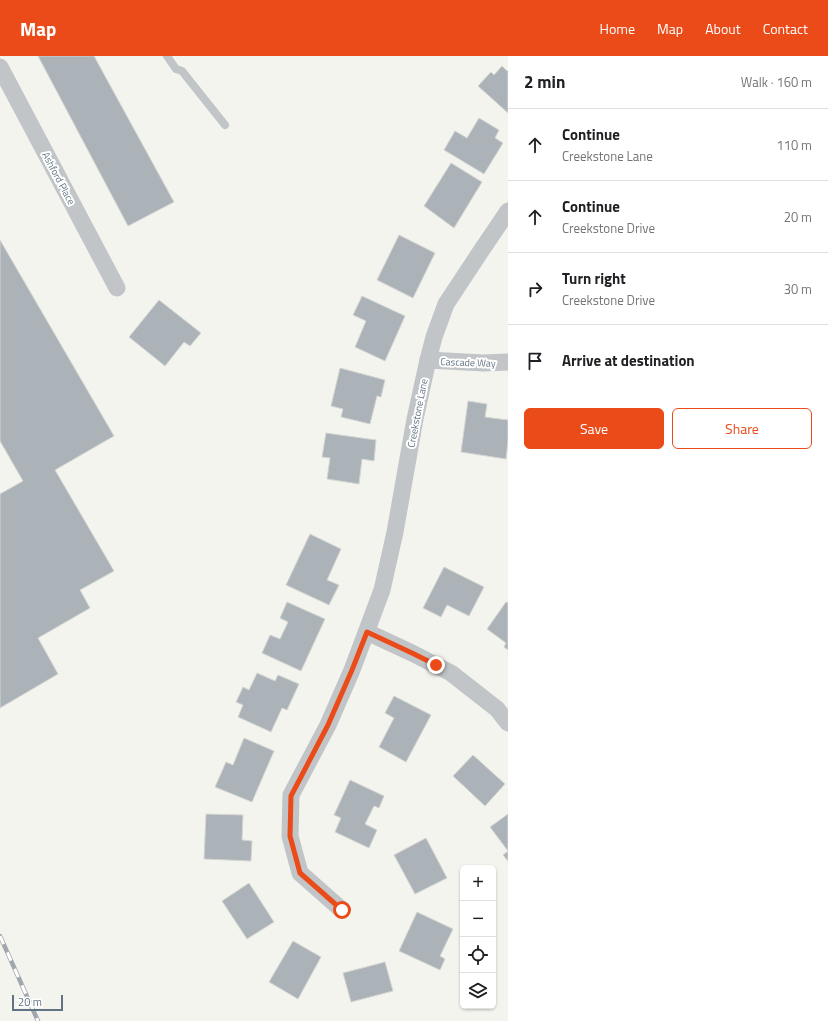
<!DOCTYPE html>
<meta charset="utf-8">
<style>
:root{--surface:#fff;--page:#f6f6f6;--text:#202124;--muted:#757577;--line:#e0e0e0;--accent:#ea4b19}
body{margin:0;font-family:"Titillium Web",sans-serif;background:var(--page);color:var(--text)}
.controls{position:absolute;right:12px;bottom:12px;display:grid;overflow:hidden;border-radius:6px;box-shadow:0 1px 3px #0004}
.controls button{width:36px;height:36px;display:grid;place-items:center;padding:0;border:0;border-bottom:1px solid var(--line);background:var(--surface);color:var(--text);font:20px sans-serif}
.scale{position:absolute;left:12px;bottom:10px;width:51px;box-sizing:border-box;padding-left:4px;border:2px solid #617382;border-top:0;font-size:11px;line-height:14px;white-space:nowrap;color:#617382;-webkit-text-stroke:3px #fff;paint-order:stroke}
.stop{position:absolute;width:12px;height:12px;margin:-9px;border:3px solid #ea4b19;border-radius:50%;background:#fff}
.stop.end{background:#ea4b19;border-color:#fff;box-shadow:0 1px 4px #0008}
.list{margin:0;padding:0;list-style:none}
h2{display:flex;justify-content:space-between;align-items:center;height:52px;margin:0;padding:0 16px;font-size:17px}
h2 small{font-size:13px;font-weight:400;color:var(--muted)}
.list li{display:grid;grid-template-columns:26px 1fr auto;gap:12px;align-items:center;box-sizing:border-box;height:72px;padding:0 16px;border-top:1px solid var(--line)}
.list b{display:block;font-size:15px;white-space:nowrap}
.list p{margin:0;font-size:13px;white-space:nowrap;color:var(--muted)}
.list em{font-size:13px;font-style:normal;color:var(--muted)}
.actions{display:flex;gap:8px;padding:12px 16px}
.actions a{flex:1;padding:9px 0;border:1px solid var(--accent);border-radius:6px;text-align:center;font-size:14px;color:var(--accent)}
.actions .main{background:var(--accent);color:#fff}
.icon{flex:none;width:22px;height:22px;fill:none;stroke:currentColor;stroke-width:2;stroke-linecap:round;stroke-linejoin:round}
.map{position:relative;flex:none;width:508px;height:965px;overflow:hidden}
header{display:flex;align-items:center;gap:24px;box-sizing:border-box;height:56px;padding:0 20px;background:var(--accent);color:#fff}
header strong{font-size:19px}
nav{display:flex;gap:22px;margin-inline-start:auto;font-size:14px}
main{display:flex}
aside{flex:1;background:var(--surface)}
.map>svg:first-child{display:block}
</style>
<header>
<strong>Map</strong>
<nav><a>Home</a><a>Map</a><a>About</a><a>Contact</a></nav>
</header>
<main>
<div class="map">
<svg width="508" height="965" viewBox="0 0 508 965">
<rect width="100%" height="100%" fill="#f4f4ef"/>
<g fill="#abb3b8" stroke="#d5d5d2">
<polygon points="38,0 94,0 174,146 128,170"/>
<polygon points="502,10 507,15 508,14 508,57 478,30 491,16 494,19"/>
<polygon points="479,62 499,74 495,82 503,87 484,118 444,94 455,75 467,82"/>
<polygon points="451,107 482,126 454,172 424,150"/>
<polygon points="399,179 435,197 413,242 377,224"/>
<polygon points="0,184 114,380 55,414 114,515 80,534 90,552 38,582 58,618 0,652 0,438 23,425 0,385"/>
<polygon points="362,240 405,260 385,305 355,291 366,265 353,259"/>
<polygon points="159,244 201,277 190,290 184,286 165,310 129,281"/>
<polygon points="340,312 385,324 381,341 377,340 370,368 341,361 343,353 331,350"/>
<polygon points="468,345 487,348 485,361 508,364 508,385 506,403 461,396"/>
<polygon points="326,377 376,384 374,405 362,403 359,428 327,423 330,402 322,401"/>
<polygon points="310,478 341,493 327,524 339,529 329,549 286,529"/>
<polygon points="444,511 484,531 469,560 447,549 441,561 423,552"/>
<polygon points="287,546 325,563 301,615 262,597 270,579 280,583 288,566 280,562"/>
<polygon points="506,546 508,547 508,594 504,591 506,587 487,573"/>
<polygon points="257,617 275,625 278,619 299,628 287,654 282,652 271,676 238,661 243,649 236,646 243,631 249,634"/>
<polygon points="394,640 431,659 406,706 379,691 394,662 385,657"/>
<polygon points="244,682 274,695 252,746 215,731 226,706 233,709"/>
<polygon points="473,699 505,728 485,750 453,720"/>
<polygon points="350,724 384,740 379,752 374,750 365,768 377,774 369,792 335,776 341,762 334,759"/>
<polygon points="206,758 243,759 242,784 252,785 251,805 204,803"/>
<polygon points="508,758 508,805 503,799 508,795 490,771"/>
<polygon points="426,782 447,822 415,838 394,799"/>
<polygon points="249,827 274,866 247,883 222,845"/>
<polygon points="417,856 453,873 440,900 445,903 440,914 399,895"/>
<polygon points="293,885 321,901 298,943 269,926"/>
<polygon points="385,906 393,935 351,946 343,917"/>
</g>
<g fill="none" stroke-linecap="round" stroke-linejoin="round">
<polyline stroke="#c1c5c8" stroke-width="8" points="167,0 176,13 182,15 225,69"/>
<g stroke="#c1c5c8" stroke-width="17">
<polyline points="0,11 117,232"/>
<polyline points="428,304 484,307 508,306"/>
<polyline points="367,576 412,597 451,617 497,653 508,667"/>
<polyline points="342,854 300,817 290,780 291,739 328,669 352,614 382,534 395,476 415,363 428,304 434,281 446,248 479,198 508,155"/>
</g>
<g stroke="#a1a7ad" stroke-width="4.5">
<polyline id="rail" points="0,880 38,965"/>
</g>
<use href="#rail" stroke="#fff" stroke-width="3" stroke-dasharray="9" stroke-linecap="butt"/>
</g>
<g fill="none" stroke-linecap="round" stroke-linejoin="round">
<polyline stroke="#ea4b19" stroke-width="5" points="342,854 300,817 290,780 291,740 328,669 352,614 367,576 412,597 436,609"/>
</g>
<g text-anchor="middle" stroke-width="4" stroke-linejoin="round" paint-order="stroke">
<g font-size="10" fill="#617382" stroke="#fff">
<text transform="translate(59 122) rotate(62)" y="4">Ashford Place</text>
<text transform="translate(468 306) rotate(2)" y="4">Cascade Way</text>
<text transform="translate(417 357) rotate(-79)" y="4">Creekstone Lane</text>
</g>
</g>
</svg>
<div class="controls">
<button>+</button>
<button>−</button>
<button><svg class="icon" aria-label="locate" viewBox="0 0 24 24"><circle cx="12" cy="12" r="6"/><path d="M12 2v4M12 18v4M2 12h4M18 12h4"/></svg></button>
<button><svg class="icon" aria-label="layers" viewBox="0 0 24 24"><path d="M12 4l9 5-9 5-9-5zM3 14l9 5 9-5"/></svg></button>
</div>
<div class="scale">20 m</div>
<div class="stop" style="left:342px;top:854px"></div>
<div class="stop end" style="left:436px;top:609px"></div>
</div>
<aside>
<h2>2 min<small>Walk · 160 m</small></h2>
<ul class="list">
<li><svg class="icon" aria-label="ahead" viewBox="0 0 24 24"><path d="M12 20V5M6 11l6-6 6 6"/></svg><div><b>Continue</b><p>Creekstone Lane</p></div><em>110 m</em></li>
<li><svg class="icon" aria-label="ahead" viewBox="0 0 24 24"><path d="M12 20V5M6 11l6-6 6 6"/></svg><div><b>Continue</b><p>Creekstone Drive</p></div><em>20 m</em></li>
<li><svg class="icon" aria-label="right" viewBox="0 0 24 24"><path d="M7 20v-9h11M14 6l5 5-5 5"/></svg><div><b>Turn right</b><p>Creekstone Drive</p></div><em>30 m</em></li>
<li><svg class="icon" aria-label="arrive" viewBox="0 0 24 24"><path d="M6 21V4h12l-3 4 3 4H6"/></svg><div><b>Arrive at destination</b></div></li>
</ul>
<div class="actions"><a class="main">Save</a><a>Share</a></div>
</aside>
</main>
